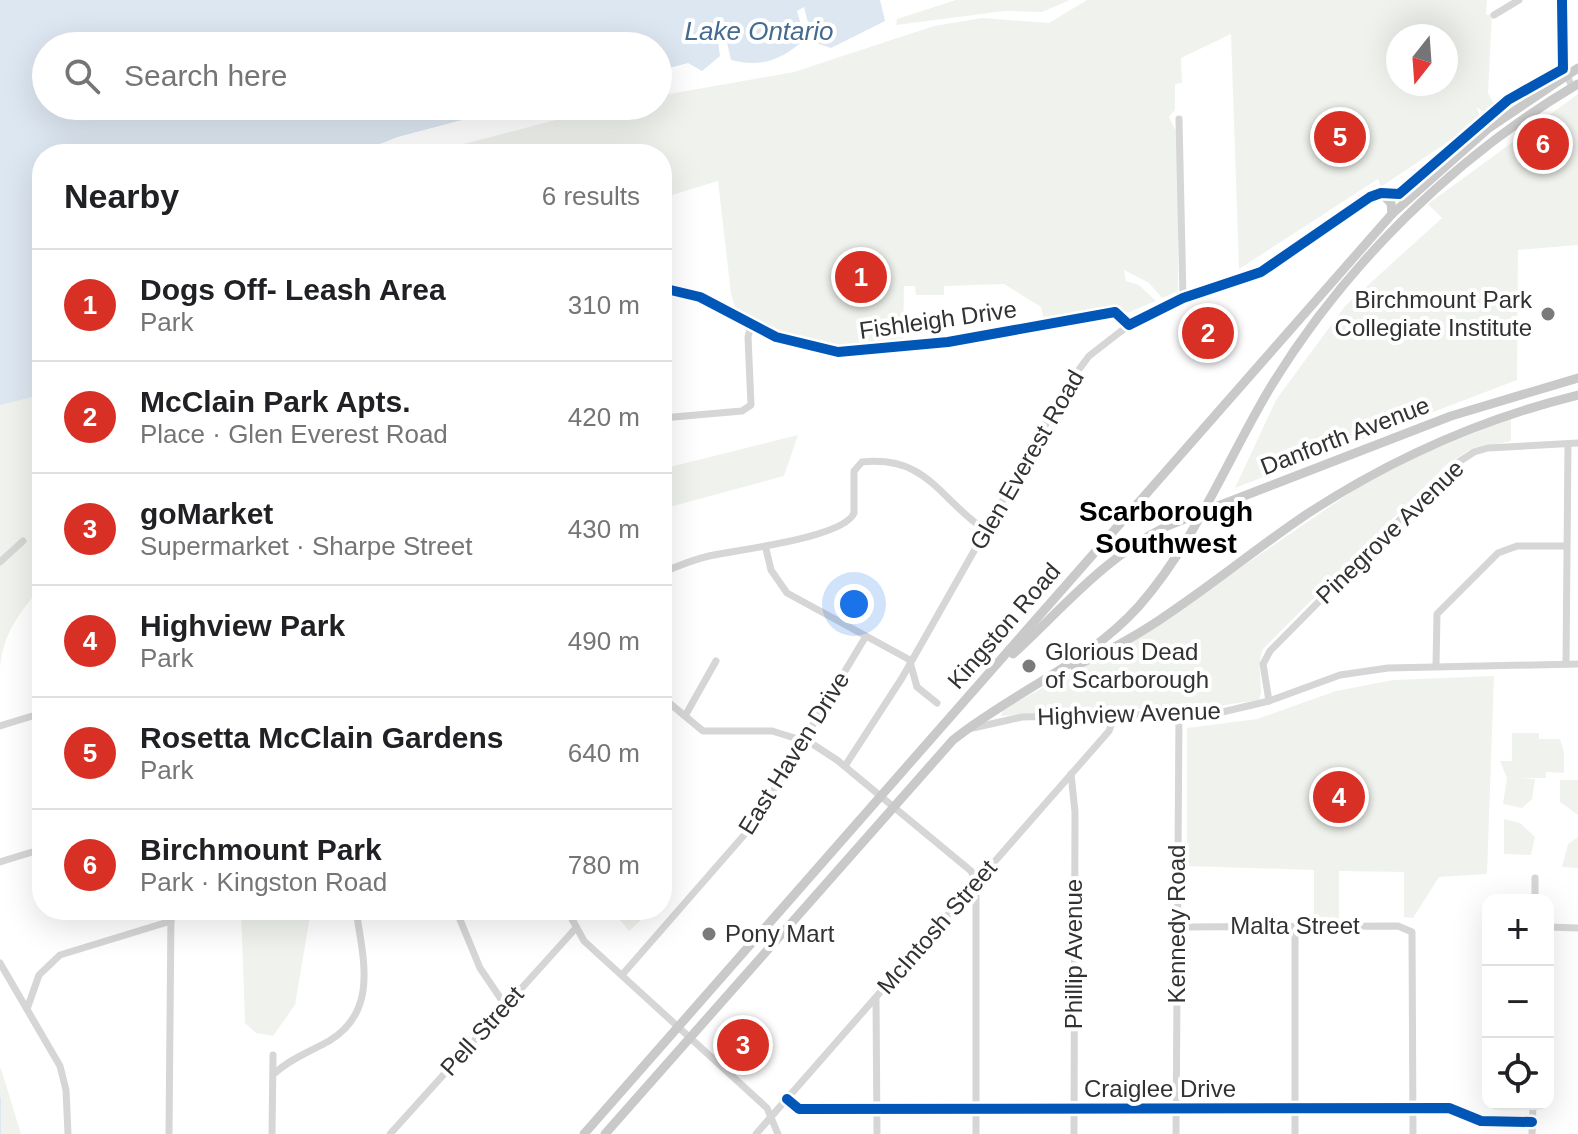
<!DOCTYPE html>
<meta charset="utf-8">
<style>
:root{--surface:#fff;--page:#f6f6f6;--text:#202124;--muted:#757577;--line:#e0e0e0;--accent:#d93025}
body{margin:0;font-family:Helvetica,sans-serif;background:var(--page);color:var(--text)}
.controls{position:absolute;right:24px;bottom:24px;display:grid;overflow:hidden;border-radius:16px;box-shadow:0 8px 32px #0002}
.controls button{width:72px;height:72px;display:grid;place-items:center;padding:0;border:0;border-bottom:2px solid var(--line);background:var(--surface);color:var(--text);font:40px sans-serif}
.compass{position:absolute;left:1386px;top:24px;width:72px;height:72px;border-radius:50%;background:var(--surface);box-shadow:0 8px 32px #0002;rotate:197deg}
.you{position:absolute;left:854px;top:604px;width:28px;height:28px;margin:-20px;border:6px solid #fff;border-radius:50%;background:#1a73e8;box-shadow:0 0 0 12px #1a73e833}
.badge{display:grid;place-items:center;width:52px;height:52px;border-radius:50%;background:var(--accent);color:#fff;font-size:26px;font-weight:700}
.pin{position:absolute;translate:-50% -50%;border:4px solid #fff;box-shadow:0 2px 8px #0006}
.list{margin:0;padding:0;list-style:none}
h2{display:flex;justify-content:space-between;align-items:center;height:104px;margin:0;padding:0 32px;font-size:34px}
h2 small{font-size:26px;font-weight:400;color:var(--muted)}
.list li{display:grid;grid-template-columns:52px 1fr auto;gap:24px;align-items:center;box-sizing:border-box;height:112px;padding:0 32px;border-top:2px solid var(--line)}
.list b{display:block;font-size:30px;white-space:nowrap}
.list p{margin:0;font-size:26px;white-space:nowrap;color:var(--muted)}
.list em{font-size:26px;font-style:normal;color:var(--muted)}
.icon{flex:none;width:44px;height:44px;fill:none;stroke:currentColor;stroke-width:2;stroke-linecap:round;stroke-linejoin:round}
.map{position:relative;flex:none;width:1578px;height:1134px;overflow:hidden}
.search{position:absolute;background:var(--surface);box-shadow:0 8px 32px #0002;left:32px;top:32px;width:640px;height:88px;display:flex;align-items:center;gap:20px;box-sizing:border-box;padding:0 28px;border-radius:44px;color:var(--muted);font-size:30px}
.panel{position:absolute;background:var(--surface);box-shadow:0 8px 32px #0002;left:32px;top:144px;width:640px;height:776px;border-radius:32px}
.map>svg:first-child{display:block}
</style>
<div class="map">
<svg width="1578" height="1134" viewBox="0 0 1578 1134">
<rect width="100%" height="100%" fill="#fff"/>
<g fill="#f0f3ed" fill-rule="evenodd">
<polygon points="956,0 1070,0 1042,12 1005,11 896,25 897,19"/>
<path d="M1087,0H1487L1486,15L1492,14L1488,93L1496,108L1487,115L1477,107L1480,120L1381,187L1378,179L1239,269L1231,34L1181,58L1182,83L1175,84V110L1169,117L1178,135V291L1162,298L1149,283L1124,270L1126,281L1139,285L1156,301L1127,313L1113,307L1044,320L1041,307L1004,284L944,286V295H916L915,286H904L903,341C852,363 783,339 737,313L731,294L718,181L662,198V154H425L610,106H658V96L794,72L934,26L982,18L1049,23ZM1398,36H1446V84H1398Z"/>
<polygon points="1578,94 1578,245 1518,250 1517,380 1235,488 1276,400 1345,306 1442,218 1428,204"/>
<path d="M42,395V586C20,612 3,633 0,668V405Z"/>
<path d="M1511,418V441L1469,450L1445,466L1263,649C1255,669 1265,689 1259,700L1199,709H1133L1118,714L1088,712L1001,716L1003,710L1020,700L1139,637L1360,486L1425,453Z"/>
<polygon points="798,435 784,476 662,509 662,469"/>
<polygon points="1494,676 1487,874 1439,877 1413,918 1404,917 1404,872 1339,871 1339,921 1314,921 1314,870 1187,866 1187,728 1257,719 1336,691 1393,680"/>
<polygon points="1512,733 1539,733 1539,739 1560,739 1564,752 1564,773 1546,772 1546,778 1520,778 1535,779 1532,799 1522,808 1503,804 1507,778 1500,761 1512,761"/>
<polygon points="1560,780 1578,780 1578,815 1560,802"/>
<polygon points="1504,819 1520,823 1535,837 1531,855 1504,854"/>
<polygon points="1578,837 1578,868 1562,867 1568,844"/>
<polygon points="241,910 311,910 295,1005 273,1036 256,1033 245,1023"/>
<polygon points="612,910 642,910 643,912 640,921 629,931"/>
<polygon points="0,1067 2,1072 21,1134 0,1134"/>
</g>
<path fill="#dde7f1" d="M0,0H880L885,21L831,48L813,42L804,7L797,11L805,39C782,60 761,68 731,60L723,25L716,26L720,56L702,71L688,63L658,71V46H46V106H515L398,137L355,154H42V395L0,405Z"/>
<polygon fill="#fff" points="519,106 516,110 399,140 366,154 355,154 398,137"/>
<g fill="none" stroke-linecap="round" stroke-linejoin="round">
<polyline stroke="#dde7f1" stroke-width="2" points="0,1098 0,1134"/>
<g stroke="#d6d6d6" stroke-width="7">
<polyline points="1562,0 1562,63 1572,87"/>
<polyline points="1494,15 1519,0"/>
<polyline points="1179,119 1183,298"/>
<polyline points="662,288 700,297 776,337 838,352 948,342 1115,312 1129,325"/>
<polyline points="662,418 742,411 751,405 748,337 751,326"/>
<polyline points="766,549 771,570 787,593 910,660"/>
<polyline points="0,562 23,541"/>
<path d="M662,573C677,566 692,560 709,556C736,550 844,538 854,513V471L862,462C927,455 939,499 985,530"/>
<polyline points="910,662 917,687 937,703"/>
<polyline points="1566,664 1568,444"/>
<polyline points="1436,666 1437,614 1498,553 1517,546 1566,546"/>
<polyline points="662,697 703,731 772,731 811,743 837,760 971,871 976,882 976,1134"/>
<polyline points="1269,701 1263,664 1270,651 1454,465 1474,452 1488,448 1578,443"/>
<polyline points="685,716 716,661"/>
<polyline points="0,726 42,713"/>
<polyline points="973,728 1022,717 1218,713 1269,701 1340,675 1388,668 1578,664"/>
<polyline points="845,766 902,678 1071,380 1089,356 1129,325 1183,298 1261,272 1376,195 1393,192 1410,199"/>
<polyline points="1071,774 1075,812 1074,1134"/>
<polyline points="0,862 42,849"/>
<polyline points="1535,900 1535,878"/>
<polyline points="456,910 480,968 505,1005"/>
<polyline points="567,910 584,941 767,1108 778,1134"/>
<polyline points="1177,927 1398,926 1412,932 1413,1134"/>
<polyline points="1295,927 1295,1134"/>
<polyline points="1548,927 1578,928"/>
<polyline points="0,963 60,1066 66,1090 68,1134"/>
<polyline points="622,975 752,826 866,636"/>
<polyline points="876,998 877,1134"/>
<polyline points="27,1009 39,975 60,955 171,921"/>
<path d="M275,1073C290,1059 311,1051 329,1041C379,1011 363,958 356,910"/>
<polyline points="787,1099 799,1109 1449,1108 1481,1121 1532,1122"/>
<polyline points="169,1134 171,910"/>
<polyline points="272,1134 273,1055"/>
<polyline points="390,1134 575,929"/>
<polyline points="756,1134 1109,731 1114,717"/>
<polyline points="1176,1134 1179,715"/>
<polyline points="1532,1134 1533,1104"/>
</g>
<g stroke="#c9c9c9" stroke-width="9">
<polyline points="1381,193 1391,203 1392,214"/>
<polyline points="1218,506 1451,416 1578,378"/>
<path d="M1013,654C1063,608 1105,557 1167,526"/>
<path d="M1074,666C1160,631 1231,565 1307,514C1391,459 1481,419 1578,395"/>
<polyline points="584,1134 1392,214 1489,128 1578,68"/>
<path d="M605,1134L953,740C1013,692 1087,664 1139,606C1195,542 1227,460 1270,388C1345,265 1454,157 1578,84"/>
</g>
<polyline stroke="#c9c9c9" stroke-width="9" points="1167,526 1218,506"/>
<g stroke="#fff" stroke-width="15">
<g id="cycleway">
<polyline points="662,288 700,297 776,337 838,352 948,342 1115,312 1129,325 1183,298 1261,272 1370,197 1381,193 1399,194 1508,100 1563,69 1562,0"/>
<polyline points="787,1099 799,1109 1449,1108 1481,1121 1532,1122"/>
</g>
</g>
<use href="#cycleway" stroke="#0057b8" stroke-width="10"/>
</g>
<g fill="#7a7a7a" stroke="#fff" stroke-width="3">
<circle cx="1548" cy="314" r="8"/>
<circle cx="1029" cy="666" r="8"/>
<circle cx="709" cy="934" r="8"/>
</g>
<g text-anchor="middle" stroke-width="8" stroke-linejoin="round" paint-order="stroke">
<g font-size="24" fill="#323232" stroke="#fff" text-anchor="start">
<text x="1532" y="308" text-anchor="end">Birchmount Park<tspan x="1532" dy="28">Collegiate Institute</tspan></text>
<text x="1045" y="660">Glorious Dead<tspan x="1045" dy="28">of Scarborough</tspan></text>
<text x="725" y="942">Pony Mart</text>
</g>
<g font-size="24" fill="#323232" stroke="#fff">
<text transform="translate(938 320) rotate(-8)" y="8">Fishleigh Drive</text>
<text transform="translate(1345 436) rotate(-21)" y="8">Danforth Avenue</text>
<text transform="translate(1027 460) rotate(-60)" y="8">Glen Everest Road</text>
<text transform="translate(1390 532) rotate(-44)" y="8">Pinegrove Avenue</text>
<text transform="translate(1004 626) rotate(-49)" y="8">Kingston Road</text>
<text transform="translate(1129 714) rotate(-2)" y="8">Highview Avenue</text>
<text transform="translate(794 753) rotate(-58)" y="8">East Haven Drive</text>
<text transform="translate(1177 924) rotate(-90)" y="8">Kennedy Road</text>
<text x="1295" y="934">Malta Street</text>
<text transform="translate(937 927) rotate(-49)" y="8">McIntosh Street</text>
<text transform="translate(1074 954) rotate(-90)" y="8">Phillip Avenue</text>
<text transform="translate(482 1031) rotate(-48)" y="8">Pell Street</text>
<text x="1160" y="1097">Craiglee Drive</text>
</g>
<g font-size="26" font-style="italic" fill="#446a8f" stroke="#fff">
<text x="759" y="40">Lake Ontario</text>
</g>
<g font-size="28" font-weight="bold" fill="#000" stroke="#fff">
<text x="1166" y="521">Scarborough<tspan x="1166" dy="32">Southwest</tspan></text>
</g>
</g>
</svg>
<div class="controls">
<button>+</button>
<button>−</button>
<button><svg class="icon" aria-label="locate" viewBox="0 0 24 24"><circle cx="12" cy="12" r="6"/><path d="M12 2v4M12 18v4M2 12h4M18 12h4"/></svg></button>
</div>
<svg class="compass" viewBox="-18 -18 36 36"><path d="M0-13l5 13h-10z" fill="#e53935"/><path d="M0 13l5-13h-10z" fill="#757577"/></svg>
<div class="you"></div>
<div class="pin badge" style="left:861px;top:277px">1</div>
<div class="pin badge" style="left:1208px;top:333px">2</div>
<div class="pin badge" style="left:743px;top:1045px">3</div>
<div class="pin badge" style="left:1339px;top:797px">4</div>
<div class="pin badge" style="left:1340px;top:137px">5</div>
<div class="pin badge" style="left:1543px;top:144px">6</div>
<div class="search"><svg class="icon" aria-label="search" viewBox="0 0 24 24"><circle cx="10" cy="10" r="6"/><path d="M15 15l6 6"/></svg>Search here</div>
<section class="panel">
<h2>Nearby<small>6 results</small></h2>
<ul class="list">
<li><span class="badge">1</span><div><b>Dogs Off- Leash Area</b><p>Park</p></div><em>310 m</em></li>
<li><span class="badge">2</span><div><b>McClain Park Apts.</b><p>Place · Glen Everest Road</p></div><em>420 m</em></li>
<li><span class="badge">3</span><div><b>goMarket</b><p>Supermarket · Sharpe Street</p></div><em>430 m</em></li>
<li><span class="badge">4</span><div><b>Highview Park</b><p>Park</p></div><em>490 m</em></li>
<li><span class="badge">5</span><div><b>Rosetta McClain Gardens</b><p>Park</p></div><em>640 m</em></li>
<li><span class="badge">6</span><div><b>Birchmount Park</b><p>Park · Kingston Road</p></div><em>780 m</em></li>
</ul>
</section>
</div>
